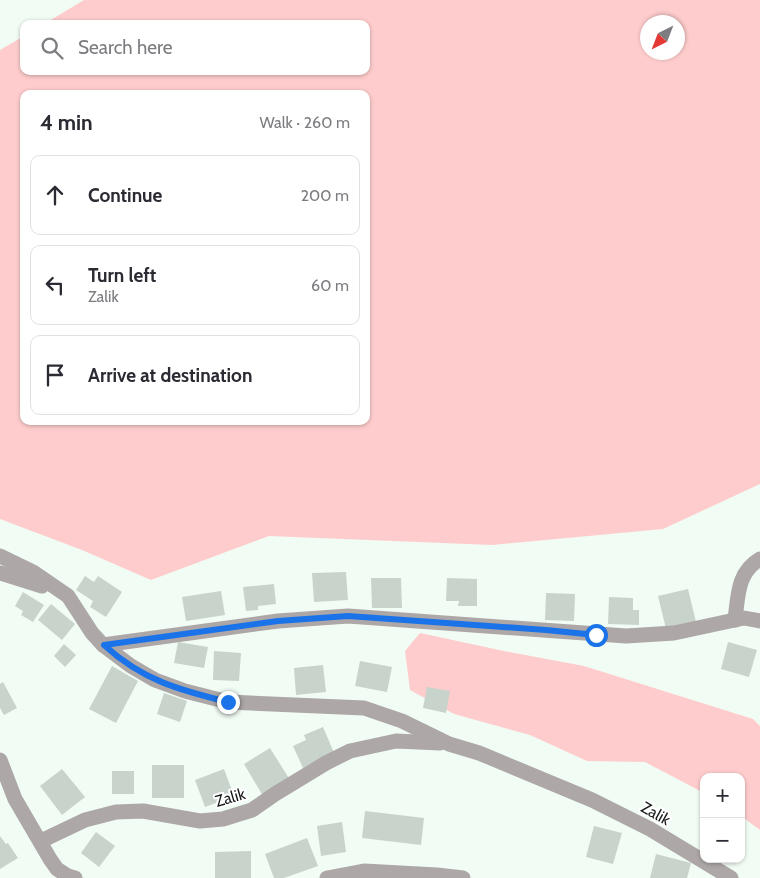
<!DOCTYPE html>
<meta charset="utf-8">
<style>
:root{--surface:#fff;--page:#f2f2f3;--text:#2b2b33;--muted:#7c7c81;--line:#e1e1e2}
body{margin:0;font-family:Cabin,sans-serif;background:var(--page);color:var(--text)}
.controls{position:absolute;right:15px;bottom:15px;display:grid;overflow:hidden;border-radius:10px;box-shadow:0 1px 4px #0004}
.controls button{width:45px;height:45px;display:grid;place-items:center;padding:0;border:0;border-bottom:1px solid var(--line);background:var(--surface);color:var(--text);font:25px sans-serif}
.compass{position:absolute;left:640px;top:15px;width:45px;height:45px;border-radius:50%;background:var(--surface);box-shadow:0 1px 4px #0004;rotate:222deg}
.stop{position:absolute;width:15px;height:15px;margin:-11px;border:4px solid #1a73e8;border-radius:50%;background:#fff}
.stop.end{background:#1a73e8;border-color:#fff;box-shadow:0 1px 5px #0008}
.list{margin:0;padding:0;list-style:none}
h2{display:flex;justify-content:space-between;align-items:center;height:65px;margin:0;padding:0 20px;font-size:21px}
h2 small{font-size:16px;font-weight:400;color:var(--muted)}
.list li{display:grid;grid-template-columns:32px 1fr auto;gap:15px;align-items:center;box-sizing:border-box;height:80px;margin:0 10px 10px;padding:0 10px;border:1px solid var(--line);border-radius:10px}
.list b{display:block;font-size:19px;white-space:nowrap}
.list p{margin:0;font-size:16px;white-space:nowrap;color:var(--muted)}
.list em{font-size:16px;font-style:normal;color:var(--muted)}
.icon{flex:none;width:28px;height:28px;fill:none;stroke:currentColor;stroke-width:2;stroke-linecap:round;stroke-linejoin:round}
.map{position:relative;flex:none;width:760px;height:878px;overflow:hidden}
.search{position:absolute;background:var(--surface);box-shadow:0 1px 4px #0004;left:20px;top:20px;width:350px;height:55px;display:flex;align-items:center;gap:12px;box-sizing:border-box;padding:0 18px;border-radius:10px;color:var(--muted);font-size:19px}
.panel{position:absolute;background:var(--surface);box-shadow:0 1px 4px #0004;left:20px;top:90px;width:350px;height:335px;border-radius:10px}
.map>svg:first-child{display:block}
</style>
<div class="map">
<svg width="760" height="878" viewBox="0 0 760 878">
<rect width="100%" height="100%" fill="#f1fcf4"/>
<g fill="#fecccc" fill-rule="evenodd">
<path d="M84,0H760V484L663,529L492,545L269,536L151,580L82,550L0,519V50L24,36V71H366V24H44ZM648,22H678V52H648ZM24,94H366V421H24Z"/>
<polygon points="420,633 504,651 584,666 753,719 760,726 760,830 741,816 741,777 704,777 704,793 645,762 587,761 530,735 454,714 410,690 405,651"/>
</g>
<g fill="#c8d3cb">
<polygon points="346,572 348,600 314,602 312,573"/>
<polygon points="85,576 94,582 98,576 122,592 106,617 90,607 93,601 76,590"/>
<polygon points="371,578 401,578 402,608 372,608"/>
<polygon points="447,578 477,579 477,606 458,606 459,601 446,601"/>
<polygon points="274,584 276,604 258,606 258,610 246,611 243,587"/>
<polygon points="688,589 696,622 666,629 658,596"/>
<polygon points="221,591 225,615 186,621 182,597"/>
<polygon points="23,592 44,605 33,622 21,615 23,611 15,606"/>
<polygon points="546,593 575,594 574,621 545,620"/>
<polygon points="609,597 633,598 633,610 639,610 639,625 608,624"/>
<polygon points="51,604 75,624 62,640 38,620"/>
<polygon points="178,642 208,647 204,668 174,663"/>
<polygon points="728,642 757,650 749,677 721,669"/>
<polygon points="64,644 76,655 65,667 54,656"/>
<polygon points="214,651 241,653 239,681 213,680"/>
<polygon points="360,661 392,667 387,692 355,686"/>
<polygon points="323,665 326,692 296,695 294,668"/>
<polygon points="112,666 138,681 116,723 89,709"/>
<polygon points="3,682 17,708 4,715 0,708 0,684"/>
<polygon points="427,687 450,691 446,713 423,708"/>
<polygon points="164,693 187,701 180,722 157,714"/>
<polygon points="323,727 335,755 303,768 293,746 306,740 304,735"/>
<polygon points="270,748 290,780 263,796 244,764"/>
<rect x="152" y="765" width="32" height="33"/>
<polygon points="62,769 85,797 62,815 40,786"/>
<polygon points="224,769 234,796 205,807 195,780"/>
<rect x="112" y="771" width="22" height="23"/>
<polygon points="365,811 424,818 421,845 362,838"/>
<polygon points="342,822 346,852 321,856 317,826"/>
<polygon points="594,826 622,833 613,864 586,857"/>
<polygon points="96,832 115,846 99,867 81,853"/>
<polygon points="0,836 6,844 8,843 18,858 0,869"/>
<polygon points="307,838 318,866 284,878 274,878 265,854"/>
<polygon points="251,851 251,878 215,878 215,852"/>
<polygon points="656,854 691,863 687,878 650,878"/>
</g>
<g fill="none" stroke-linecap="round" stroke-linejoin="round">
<g stroke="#ada7a7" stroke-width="15">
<polyline points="0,556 33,572 68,596 92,633 103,645 131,666 155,680 185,691 228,702 364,708 402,721 449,744 479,753 592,800 650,829 731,878"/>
<polyline points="0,573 42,586"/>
<path d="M735,620C738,597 737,572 760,559"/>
<polyline points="103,645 278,621 348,616 626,636 674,633 744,618 760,621"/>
<polyline points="0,760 15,799 50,859 57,869 68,876 75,878"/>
<polyline points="41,841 85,820 116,812 143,811 200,821 223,819 252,810 275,794 326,763 350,751 396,741 440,743"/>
<polyline points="327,878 364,871 437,875 463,878"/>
</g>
</g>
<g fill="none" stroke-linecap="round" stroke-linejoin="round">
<path stroke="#1a73e8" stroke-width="6" d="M228,702C179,690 142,680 104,645L278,621L348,616L546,630L596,635"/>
</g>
<g text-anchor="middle" stroke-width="4" stroke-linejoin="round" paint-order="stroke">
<g font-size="16" fill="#151917" stroke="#fff">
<text transform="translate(230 797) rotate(-16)" y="6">Zalik</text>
<text transform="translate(656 813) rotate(29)" y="6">Zalik</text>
</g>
</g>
</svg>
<div class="controls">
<button>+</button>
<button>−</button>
</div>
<svg class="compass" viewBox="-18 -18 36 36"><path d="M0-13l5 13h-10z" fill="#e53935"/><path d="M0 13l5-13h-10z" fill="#7c7c81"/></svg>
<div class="stop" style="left:596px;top:635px"></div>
<div class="stop end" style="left:228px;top:702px"></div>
<div class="search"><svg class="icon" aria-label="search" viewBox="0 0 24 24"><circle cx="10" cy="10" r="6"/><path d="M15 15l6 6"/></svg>Search here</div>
<section class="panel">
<h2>4 min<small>Walk · 260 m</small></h2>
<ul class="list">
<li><svg class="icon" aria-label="ahead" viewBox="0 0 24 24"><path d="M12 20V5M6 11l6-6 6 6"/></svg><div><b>Continue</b></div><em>200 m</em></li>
<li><svg class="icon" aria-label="left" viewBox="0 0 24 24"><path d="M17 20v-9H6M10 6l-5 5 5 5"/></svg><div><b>Turn left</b><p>Zalik</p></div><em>60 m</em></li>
<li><svg class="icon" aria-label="arrive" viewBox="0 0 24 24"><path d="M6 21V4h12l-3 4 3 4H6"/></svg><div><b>Arrive at destination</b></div></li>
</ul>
</section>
</div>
